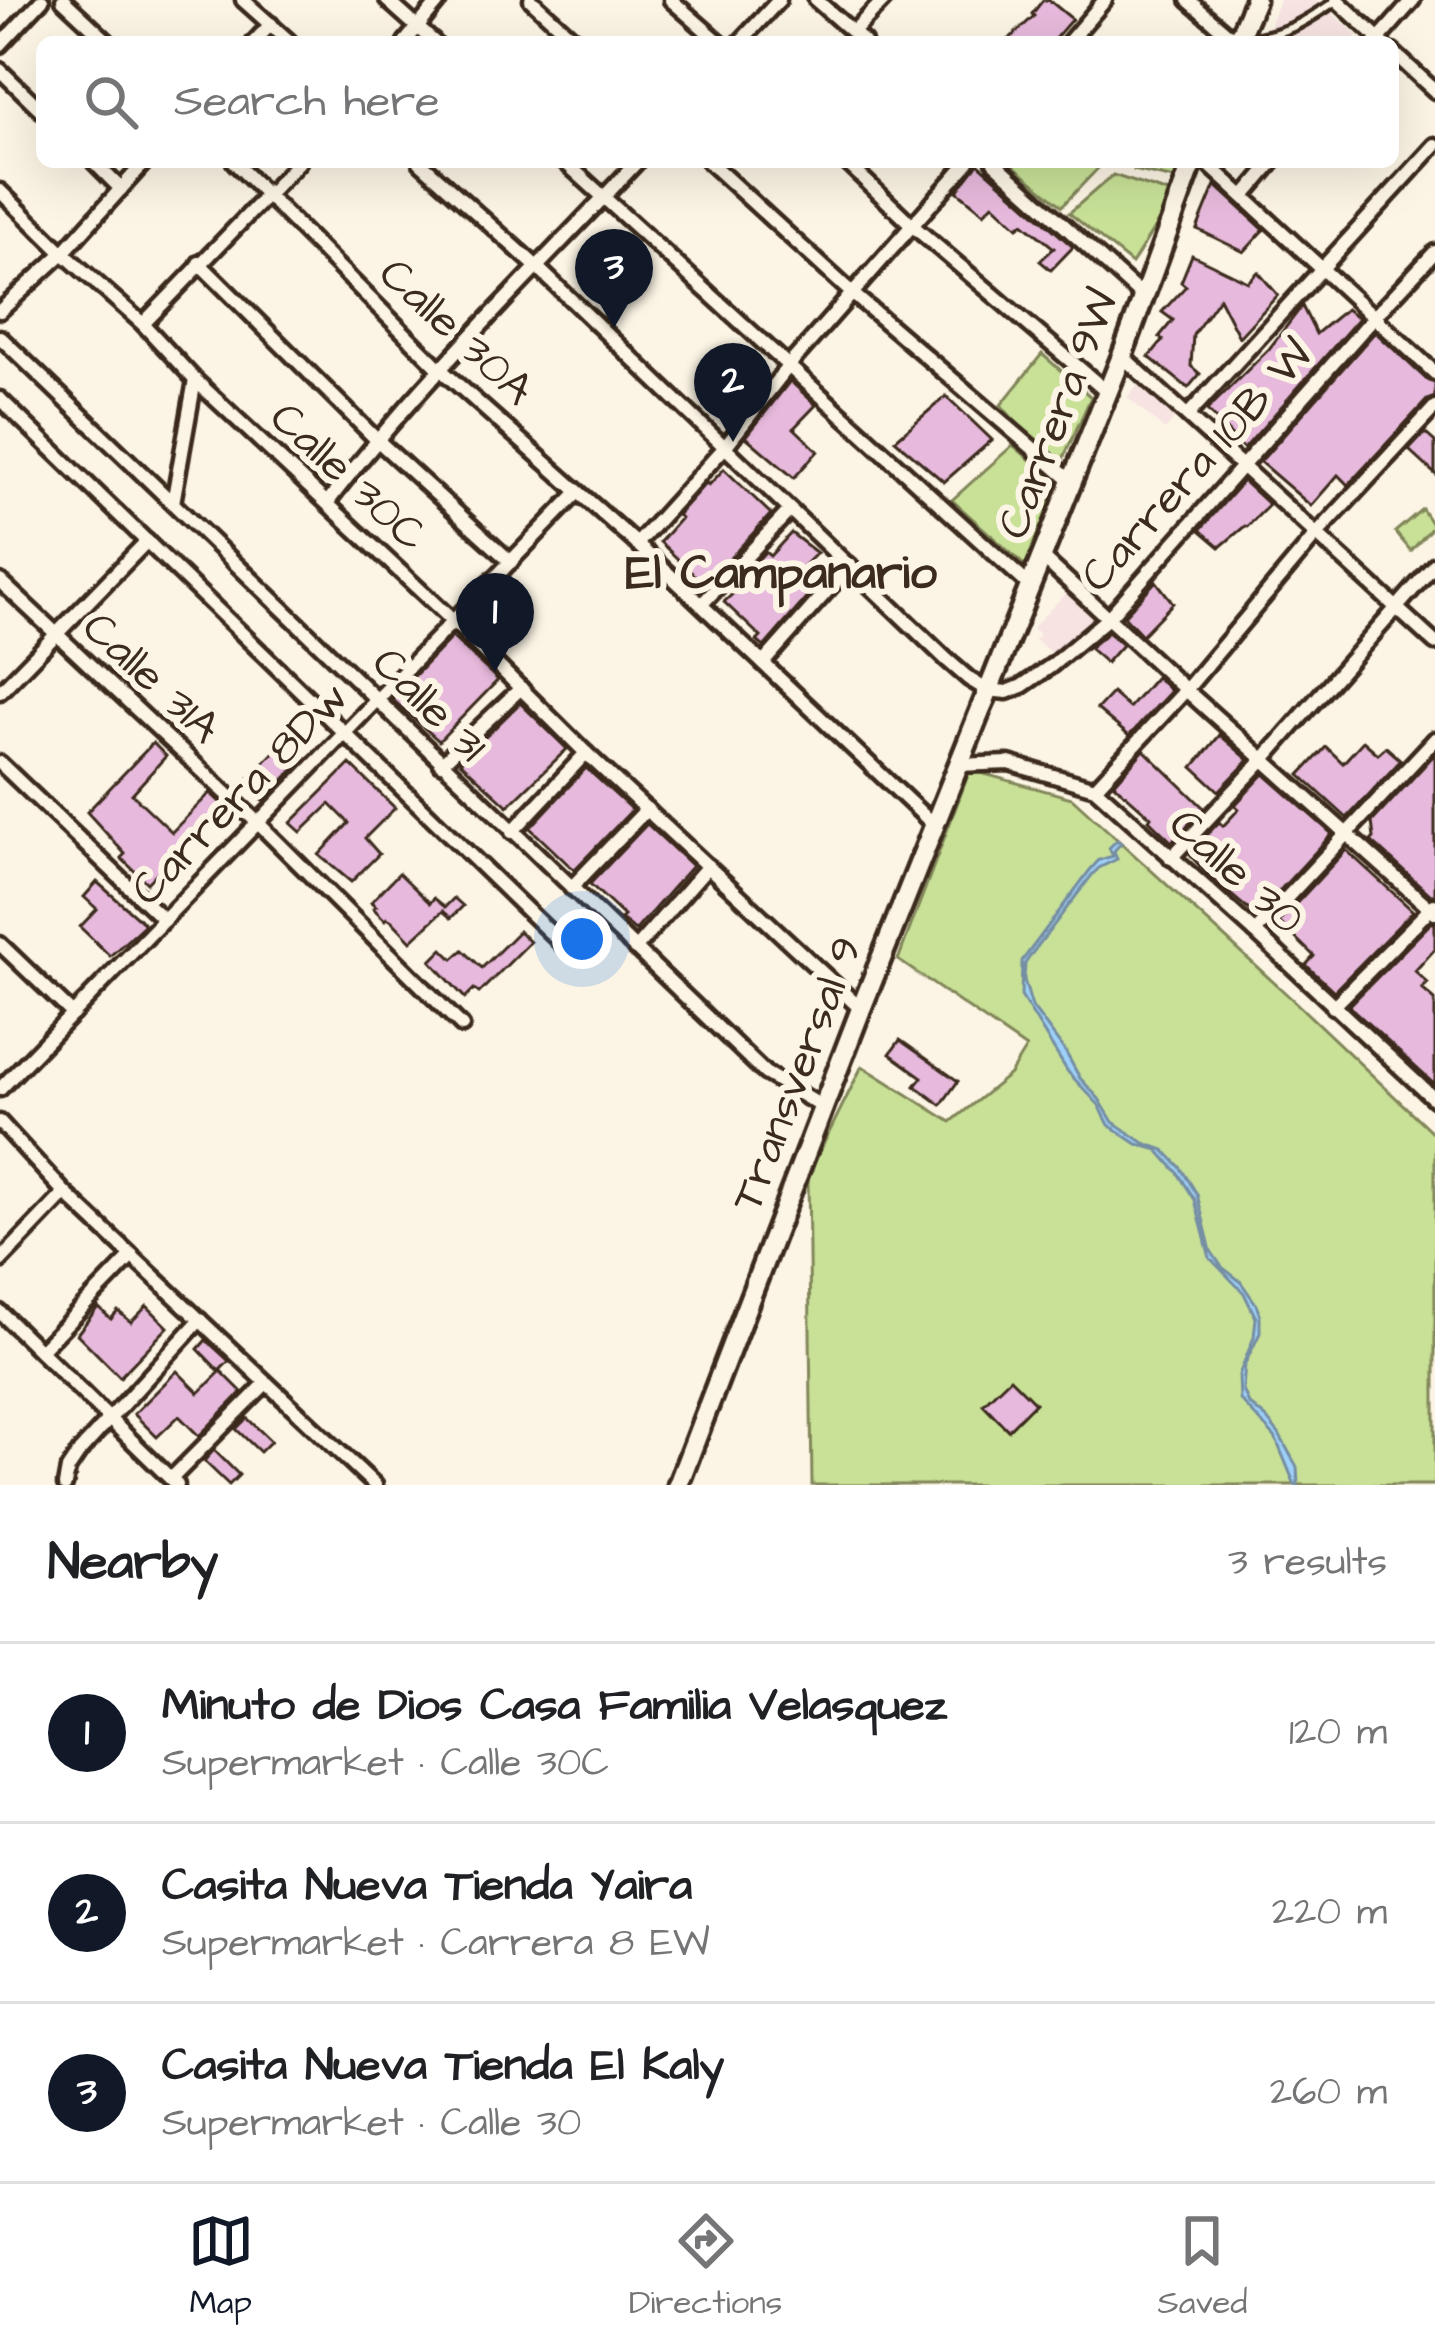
<!DOCTYPE html>
<meta charset="utf-8">
<style>
:root{--surface:#fff;--page:#f6f6f6;--text:#202124;--muted:#757577;--line:#e0e0e0;--accent:#111827}
body{margin:0;font-family:"Architects Daughter",sans-serif;background:var(--page);color:var(--text)}
.you{position:absolute;left:582px;top:939px;width:42px;height:42px;margin:-30px;border:9px solid #fff;border-radius:50%;background:#1a73e8;box-shadow:0 0 0 18px #1a73e833}
.badge{display:grid;place-items:center;width:78px;height:78px;border-radius:50%;background:var(--accent);color:#fff;font-size:39px;font-weight:700}
.pin{position:absolute;translate:-50% -99px;filter:drop-shadow(0 3px 6px #0008)}
.pin::after{content:'';position:absolute;top:63px;width:42px;height:36px;background:inherit;clip-path:polygon(0 0,100% 0,50% 100%)}
.list{margin:0;padding:0;list-style:none}
h2{display:flex;justify-content:space-between;align-items:center;height:156px;margin:0;padding:0 48px;font-size:51px}
h2 small{font-size:39px;font-weight:400;color:var(--muted)}
.list li{display:grid;grid-template-columns:78px 1fr auto;gap:36px;align-items:center;box-sizing:border-box;height:180px;padding:0 48px;border-top:3px solid var(--line)}
.list b{display:block;font-size:45px;white-space:nowrap}
.list p{margin:0;font-size:39px;white-space:nowrap;color:var(--muted)}
.list em{font-size:39px;font-style:normal;color:var(--muted)}
.icon{flex:none;width:66px;height:66px;fill:none;stroke:currentColor;stroke-width:2;stroke-linecap:round;stroke-linejoin:round}
.map{position:relative;flex:none;width:1435px;height:1485px;overflow:hidden}
.search{position:absolute;background:var(--surface);box-shadow:0 12px 48px #0002;left:36px;right:36px;top:36px;height:132px;display:flex;align-items:center;gap:30px;box-sizing:border-box;padding:0 42px;border-radius:18px;color:var(--muted);font-size:45px}
.sheet{height:696px;background:var(--surface)}
nav{display:flex;justify-content:space-around;align-items:center;box-sizing:border-box;height:168px;border-top:3px solid var(--line);background:var(--surface);font-size:33px;color:var(--muted)}
nav a{display:grid;justify-items:center;gap:6px}
nav .on{color:var(--accent)}
.map>svg:first-child{display:block}
</style>
<div class="map">
<svg width="1435" height="1485" viewBox="0 0 1435 1485">
<rect width="100%" height="100%" fill="#fcf5e5"/>
<filter id="ink" filterUnits="userSpaceOnUse"><feTurbulence type="fractalNoise" baseFrequency=".00833" numOctaves="2"/><feDisplacementMap in="SourceGraphic" scale="24" xChannelSelector="R" yChannelSelector="G"/><feConvolveMatrix kernelMatrix="1 2 1 2 8 2 1 2 1" color-interpolation-filters="sRGB"/></filter>
<g filter="url(#ink)">
<g fill="#f6e3e2">
<polygon points="1279,0 1317,0 1357,35 1351,42 1263,42"/>
<polygon points="1138,385 1175,418 1165,430 1127,397"/>
<polygon points="1068,591 1096,618 1057,657 1035,640 1039,634 1032,628"/>
</g>
<g fill="#c8e197" stroke="#82865a" stroke-width="3">
<polygon points="1009,162 1104,162 1062,206"/>
<polygon points="1135,162 1182,162 1174,179 1134,170"/>
<polygon points="1113,175 1181,197 1169,204 1132,264 1069,213"/>
<polygon points="1042,354 1091,397 1058,470 1001,405"/>
<polygon points="1013,445 1057,483 1067,486 1033,573 952,500"/>
<polygon points="1422,509 1433,526 1411,551 1395,532"/>
<polygon points="970,770 1072,798 1292,999 1435,1135 1435,1485 812,1485 808,1175 862,1066 951,1122 1010,1074 1026,1048 898,960"/>
</g>
<polygon fill="#9dd0fa" stroke="#768ea2" stroke-width="3" points="1117,840 1121,843 1114,851 1117,859 1099,868 1092,875 1030,956 1025,964 1024,980 1032,1007 1065,1051 1080,1078 1099,1099 1113,1122 1144,1143 1164,1150 1180,1167 1197,1194 1211,1251 1222,1267 1240,1281 1256,1304 1260,1316 1260,1333 1245,1364 1243,1390 1249,1404 1267,1419 1279,1434 1297,1467 1298,1485 1295,1485 1275,1437 1240,1400 1239,1375 1254,1337 1256,1318 1244,1293 1210,1258 1195,1200 1178,1173 1158,1150 1137,1144 1109,1125 1099,1105 1068,1072 1021,996 1022,961 1090,870 1099,860 1113,856 1109,848"/>
<g fill="#e7b9dc" stroke="#3b2a1e" stroke-width="3">
<polygon points="1043,0 1049,0 1072,19 1052,42 1006,42 1034,16 1032,14"/>
<polygon points="978,163 1073,247 1051,270 1040,261 1054,248 1023,223 1018,227 993,204 984,213 957,191"/>
<polygon points="1215,185 1264,230 1244,252 1197,229"/>
<polygon points="1192,255 1248,282 1258,272 1278,295 1239,337 1219,298 1193,335 1191,366 1200,374 1188,388 1149,357 1163,340 1159,337 1173,320 1162,312 1186,286 1181,282"/>
<polygon points="1302,306 1316,334 1346,309 1359,318 1244,449 1207,410 1269,349"/>
<polygon points="1375,332 1428,381 1435,383 1435,397 1427,400 1348,485 1338,475 1311,506 1260,462"/>
<polygon points="790,381 816,405 794,428 818,451 794,478 746,437"/>
<polygon points="946,396 992,440 944,482 895,440"/>
<polygon points="1425,433 1435,442 1435,474 1409,450"/>
<polygon points="724,469 771,514 705,585 660,542 681,518 677,515 706,483 709,485"/>
<polygon points="1243,481 1269,505 1247,527 1245,526 1220,547 1200,530"/>
<polygon points="791,533 817,553 793,577 810,594 764,647 757,641 761,637 724,602 740,587 736,583 765,552 770,556"/>
<polygon points="1156,581 1173,603 1142,635 1124,616"/>
<polygon points="1108,632 1122,645 1106,663 1089,648"/>
<polygon points="452,637 498,680 439,741 392,699"/>
<polygon points="1156,677 1171,691 1129,736 1097,709 1112,693 1129,708"/>
<polygon points="520,703 567,749 508,806 460,762"/>
<polygon points="1220,735 1249,760 1219,791 1193,767"/>
<polygon points="1363,741 1378,754 1386,747 1401,760 1347,818 1300,775 1326,747 1343,763"/>
<polygon points="153,743 166,756 132,794 172,832 210,793 223,805 147,883 121,858 125,854 87,812"/>
<polygon points="276,750 295,768 263,801 244,783"/>
<polygon points="1144,750 1204,808 1172,842 1149,820 1151,817 1114,784"/>
<polygon points="1435,754 1435,895 1431,895 1371,841 1374,838 1372,822"/>
<polygon points="350,764 395,808 365,838 379,854 351,882 319,855 349,823 330,804 301,832 291,823"/>
<polygon points="586,768 632,810 574,870 530,828"/>
<polygon points="1264,774 1332,834 1256,916 1211,878 1189,854 1219,822 1223,826 1239,809 1235,805"/>
<polygon points="647,824 692,866 635,931 621,919 624,916 590,884"/>
<polygon points="1346,850 1413,911 1334,991 1306,965 1314,956 1279,922"/>
<polygon points="399,873 430,903 434,898 445,907 454,898 463,906 451,918 443,911 411,941 392,921 387,918 385,920 373,908 376,906 371,902"/>
<polygon points="97,882 145,924 110,956 80,927 97,909 84,897"/>
<polygon points="1431,923 1435,923 1435,949 1415,971 1428,983 1422,989 1435,1000 1435,1085 1349,1006"/>
<polygon points="519,931 530,942 479,993 474,989 465,998 431,961 443,949 453,959 463,950 482,968"/>
<polygon points="900,1040 958,1081 941,1105 915,1086 922,1077 890,1054"/>
<polygon points="147,1306 168,1327 120,1377 77,1334 98,1307 111,1319 118,1311 131,1322"/>
<polygon points="206,1340 229,1361 219,1371 198,1349"/>
<polygon points="177,1371 199,1393 221,1371 242,1392 199,1436 179,1416 157,1437 134,1414"/>
<polygon points="1010,1378 1035,1403 1008,1430 983,1404"/>
<polygon points="247,1418 271,1441 260,1452 236,1429"/>
<polygon points="214,1450 239,1475 229,1485 204,1461"/>
</g>
<g fill="none" stroke-linecap="round" stroke-linejoin="round">
<g stroke="#3b2a1e" stroke-width="15">
<path id="service" d="M1241,41C1287,33 1299,26 1337,0"/>
</g>
<g stroke="#3b2a1e" stroke-width="21">
<g id="minor">
<polyline points="63,0 108,42"/>
<polyline points="243,0 290,42"/>
<polyline points="387,0 434,42"/>
<polyline points="531,0 577,42"/>
<polyline points="671,0 719,42"/>
<polyline points="816,0 864,42"/>
<polyline points="1188,0 1237,42"/>
<polyline points="1337,0 1382,42"/>
<polyline points="853,32 884,0"/>
<polyline points="254,42 271,24"/>
<polyline points="405,42 440,0"/>
<polyline points="740,42 779,0"/>
<polyline points="1069,42 1105,0"/>
<polyline points="1376,42 1413,0"/>
<polyline points="0,45 42,0"/>
<polyline points="1393,52 1435,91"/>
<polyline points="0,70 42,111"/>
<polyline points="94,162 121,189"/>
<polyline points="234,162 439,368 637,544 936,827"/>
<polyline points="420,162 538,268 946,659 969,679 987,690 1007,692 1022,686 1051,666 1108,618 1375,316 1435,252"/>
<polyline points="565,162 1031,587"/>
<polyline points="709,162 853,294 1071,481"/>
<polyline points="846,162 913,226 1107,392"/>
<polyline points="994,162 1144,298"/>
<polyline points="1206,162 1435,373"/>
<polyline points="0,191 63,253 143,324 195,380 453,621 586,753 861,1009"/>
<polyline points="1245,195 1273,162"/>
<polyline points="199,263 376,439 511,562"/>
<polyline points="0,311 63,253 145,162"/>
<polyline points="143,324 299,162"/>
<polyline points="0,337 765,1073 823,1107"/>
<polyline points="1122,356 1435,643"/>
<polyline points="0,399 564,946"/>
<polyline points="1188,415 1435,145"/>
<polyline points="173,503 195,380"/>
<path d="M327,503C421,381 532,274 637,162"/>
<polyline points="637,544 725,447 790,364 968,162"/>
<polyline points="1041,556 1186,690 1435,913"/>
<polyline points="0,581 258,823 462,1026"/>
<polyline points="702,604 790,510"/>
<polyline points="763,663 850,565"/>
<polyline points="0,692 147,541"/>
<polyline points="0,763 164,920"/>
<polyline points="441,764 521,688"/>
<polyline points="958,765 1009,763 1095,788 1255,932 1435,1100"/>
<polyline points="1095,788 1186,690 1316,535 1435,407"/>
<polyline points="512,832 586,753"/>
<polyline points="1171,858 1264,759 1435,564"/>
<polyline points="571,888 647,809"/>
<polyline points="1255,932 1435,739"/>
<polyline points="0,944 73,1014"/>
<polyline points="635,949 708,866"/>
<polyline points="1333,1007 1434,905"/>
<polyline points="0,1089 578,492"/>
<polyline points="0,1122 65,1193 375,1485"/>
<polyline points="0,1261 65,1193"/>
<polyline points="0,1312 177,1485"/>
<polyline points="40,1351 132,1256"/>
<polyline points="171,1479 266,1383"/>
<polyline points="65,1485 68,1469 80,1451 200,1320"/>
</g>
</g>
<g stroke="#3b2a1e" stroke-width="27">
<g id="secondary">
<polyline points="1237,42 1255,0"/>
<polyline points="678,1485 861,1009 1122,356 1193,162"/>
</g>
</g>
<use href="#service" stroke="#fcf5e5" stroke-width="6"/>
<use href="#minor" stroke="#fcf5e5" stroke-width="12"/>
<use href="#secondary" stroke="#fcf5e5" stroke-width="18"/>
</g>
</g>
<g text-anchor="middle" stroke-width="12" stroke-linejoin="round" paint-order="stroke">
<g font-size="45" fill="#3b2a1e" stroke="#fcf5e5">
<text transform="translate(458 330) rotate(43)" y="16">Calle 30A</text>
<text transform="translate(1056 413) rotate(-69)" y="16">Carrera 9W</text>
<text transform="translate(1195 464) rotate(-48)" y="16">Carrera 10B W</text>
<text transform="translate(350 475) rotate(43)" y="16">Calle 30C</text>
<text transform="translate(153 676) rotate(43)" y="16">Calle 31A</text>
<text transform="translate(431 703) rotate(45)" y="16">Calle 31</text>
<text transform="translate(238 792) rotate(-46)" y="16">Carrera 8Dw</text>
<text transform="translate(1238 870) rotate(42)" y="16">Calle 30</text>
<text transform="translate(795 1073) rotate(-69)" y="16">Transversal 9</text>
</g>
<g font-size="48" font-weight="bold" fill="#3b2a1e" stroke="#fcf5e5">
<text x="781" y="588">El Campanario</text>
</g>
</g>
</svg>
<div class="you"></div>
<div class="pin badge" style="left:495px;top:672px">1</div>
<div class="pin badge" style="left:733px;top:442px">2</div>
<div class="pin badge" style="left:614px;top:328px">3</div>
<div class="search"><svg class="icon" aria-label="search" viewBox="0 0 24 24"><circle cx="10" cy="10" r="6"/><path d="M15 15l6 6"/></svg>Search here</div>
</div>
<section class="sheet">
<h2>Nearby<small>3 results</small></h2>
<ul class="list">
<li><span class="badge">1</span><div><b>Minuto de Dios Casa Familia Velasquez</b><p>Supermarket · Calle 30C</p></div><em>120 m</em></li>
<li><span class="badge">2</span><div><b>Casita Nueva Tienda Yaira</b><p>Supermarket · Carrera 8 EW</p></div><em>220 m</em></li>
<li><span class="badge">3</span><div><b>Casita Nueva Tienda El Kaly</b><p>Supermarket · Calle 30</p></div><em>260 m</em></li>
</ul>
</section>
<nav>
<a class="on"><svg class="icon" aria-label="map" viewBox="0 0 24 24"><path d="M3 6l6-2 6 2 6-2v14l-6 2-6-2-6 2zM9 4v14M15 6v14"/></svg>Map</a>
<a><svg class="icon" aria-label="directions" viewBox="0 0 24 24"><path d="M12 3l9 9-9 9-9-9zM9 14v-3h6M13 9l2 2-2 2"/></svg>Directions</a>
<a><svg class="icon" aria-label="saved" viewBox="0 0 24 24"><path d="M7 4h10v16l-5-4-5 4z"/></svg>Saved</a>
</nav>
